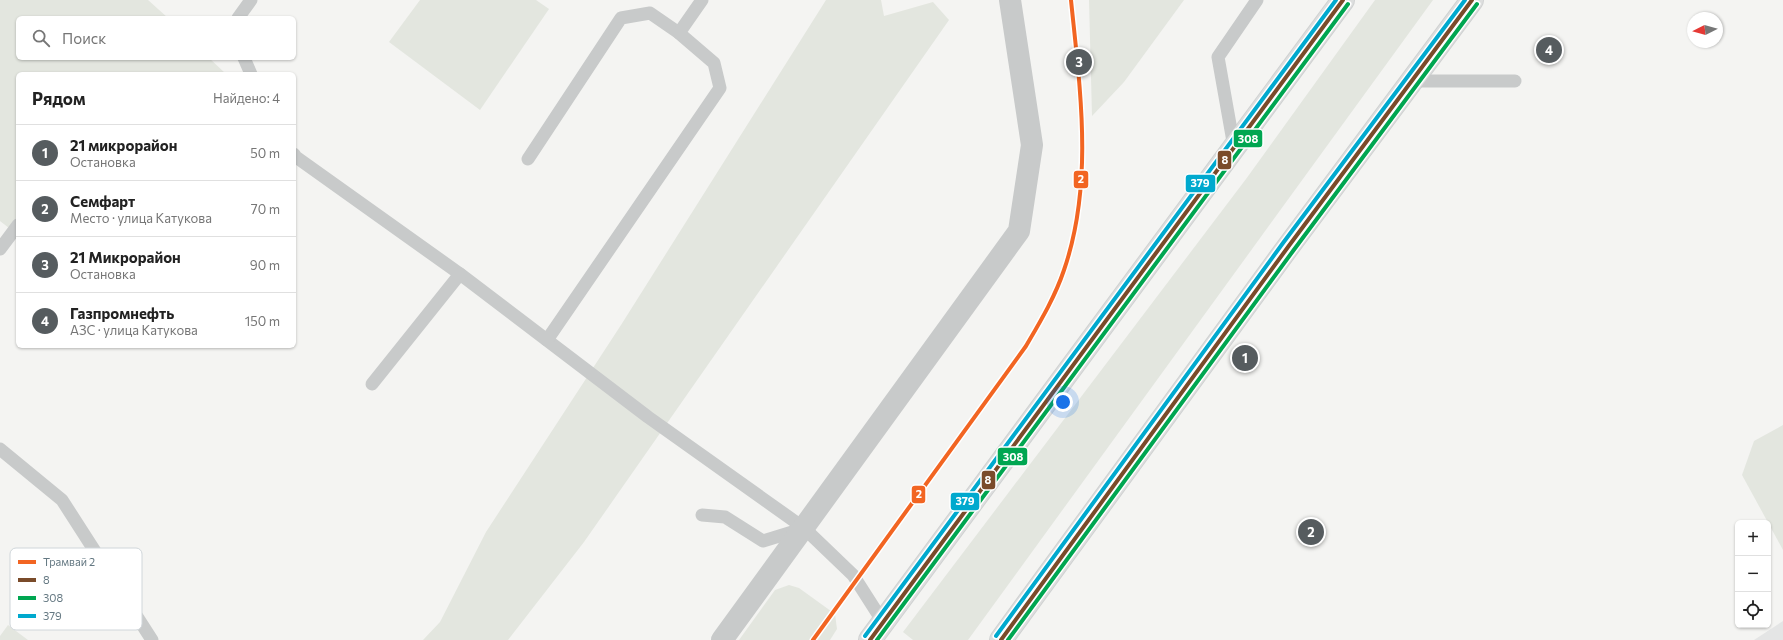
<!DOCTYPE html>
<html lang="ru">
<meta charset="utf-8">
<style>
:root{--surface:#fff;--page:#f2f2f2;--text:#222;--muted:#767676;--line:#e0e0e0;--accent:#565c5f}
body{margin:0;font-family:Commissioner,sans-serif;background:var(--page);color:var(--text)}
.controls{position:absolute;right:12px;bottom:12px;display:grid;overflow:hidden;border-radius:6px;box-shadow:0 1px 3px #0004}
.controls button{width:36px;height:36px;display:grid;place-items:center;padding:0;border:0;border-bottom:1px solid var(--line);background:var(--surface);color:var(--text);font:20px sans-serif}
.compass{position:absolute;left:1687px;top:12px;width:36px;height:36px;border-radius:50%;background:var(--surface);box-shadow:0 1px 3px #0004;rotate:264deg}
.you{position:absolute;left:1063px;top:402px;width:14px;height:14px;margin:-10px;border:3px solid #fff;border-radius:50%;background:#1a73e8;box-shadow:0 0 0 6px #1a73e833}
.badge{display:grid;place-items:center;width:26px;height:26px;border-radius:50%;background:var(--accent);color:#fff;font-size:13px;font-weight:700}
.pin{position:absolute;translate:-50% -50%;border:2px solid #fff;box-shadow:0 1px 4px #0006}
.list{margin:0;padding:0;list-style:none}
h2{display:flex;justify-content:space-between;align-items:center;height:52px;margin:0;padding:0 16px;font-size:17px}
h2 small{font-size:13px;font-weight:400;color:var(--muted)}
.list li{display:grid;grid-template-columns:26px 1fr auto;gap:12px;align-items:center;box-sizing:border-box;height:56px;padding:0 16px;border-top:1px solid var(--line)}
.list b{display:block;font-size:15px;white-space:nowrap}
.list p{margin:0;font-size:13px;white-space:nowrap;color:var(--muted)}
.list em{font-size:13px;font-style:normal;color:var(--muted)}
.icon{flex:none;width:22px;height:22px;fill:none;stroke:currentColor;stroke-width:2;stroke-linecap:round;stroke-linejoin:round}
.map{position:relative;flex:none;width:1783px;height:640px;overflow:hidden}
.search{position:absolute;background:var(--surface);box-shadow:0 1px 3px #0004;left:16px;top:16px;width:280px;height:44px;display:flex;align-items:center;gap:10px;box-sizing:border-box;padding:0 14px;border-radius:6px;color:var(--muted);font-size:15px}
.panel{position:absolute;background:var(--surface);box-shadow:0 1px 3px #0004;left:16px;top:72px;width:280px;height:276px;border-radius:6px}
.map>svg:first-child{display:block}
</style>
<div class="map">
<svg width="1783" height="640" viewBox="0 0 1783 640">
<rect width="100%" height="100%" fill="#f4f4f2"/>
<polygon fill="#e4e5e5" points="1783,621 1783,640 1754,640"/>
<g fill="#e3e6df">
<polygon points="0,0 148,0 168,18 18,18 18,58 209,58 226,74 18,74 18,235 0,221"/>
<polygon points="420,0 536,0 549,9 480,110 389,42"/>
<polygon points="826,0 881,0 884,16 933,2 949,20 584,542 508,640 423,640 440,622 486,532 621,325"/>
<polygon points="1089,0 1184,0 1124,82 1092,116"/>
<polygon points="1375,0 1433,0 968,640 913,640 903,632 1246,179"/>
<polygon points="1783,425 1783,550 1742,475 1754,441"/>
<polygon points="789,585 799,588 835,614 837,629 830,640 739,640 775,590"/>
<polygon points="8,625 28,640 0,640 0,636"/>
</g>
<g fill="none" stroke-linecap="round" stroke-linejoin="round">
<g stroke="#d0d2d2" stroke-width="24">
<g id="secondary">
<polyline points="870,640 1343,0"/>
<polyline points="1001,640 1288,247 1472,0"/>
</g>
</g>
<g stroke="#c8caca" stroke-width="13">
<polyline points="238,18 251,0"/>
<polyline points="244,58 251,74"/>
<polyline points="1413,81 1515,81"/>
<polyline points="1234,147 1218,57 1257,0"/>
<polyline points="294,154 296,157 460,274 648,417 804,528 853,575 883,622"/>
<polyline points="528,159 621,18 650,13 679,33"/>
<polyline points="0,249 18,225"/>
<polyline points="547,340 720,88 714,63 679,33 702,0"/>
<polyline points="372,384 460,274"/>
<polyline points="0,449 62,500 152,640"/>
<polyline points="702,515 725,517 763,541 802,529"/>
</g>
<polyline stroke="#c8caca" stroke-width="22" points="722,640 1019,231 1032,145 1010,0"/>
<use href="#secondary" stroke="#dddede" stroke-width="22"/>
<g stroke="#fff" stroke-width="7">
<g id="bus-1">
<polyline points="870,640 1343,0"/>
<polyline points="1001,640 1288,247 1472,0"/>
</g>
</g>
<g stroke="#fff" stroke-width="7">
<g id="bus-2">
<polyline points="877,640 1348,4"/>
<polyline points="1008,640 1293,251 1477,4"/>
</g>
</g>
<g stroke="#fff" stroke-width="7">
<g id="bus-3">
<polyline points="865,636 1336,0"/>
<polyline points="996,636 1283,243 1465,0"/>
</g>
</g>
<use href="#bus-1" stroke="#7a4b2a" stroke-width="4"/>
<use href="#bus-2" stroke="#00a651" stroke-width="4"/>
<use href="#bus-3" stroke="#00a9ce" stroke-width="4"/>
<g stroke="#fff" stroke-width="7">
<path id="tram-1" d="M813,640L1026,346C1040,322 1055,297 1064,270C1094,183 1080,89 1071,0"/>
</g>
<use href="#tram-1" stroke="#f26522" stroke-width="4"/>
</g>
<rect x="10" y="548" width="132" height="82" rx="6" fill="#fff" stroke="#d0d6da" stroke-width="1"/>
<rect x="18" y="560" width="18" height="4" fill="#f26522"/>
<rect x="18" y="578" width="18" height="4" fill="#7a4b2a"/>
<rect x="18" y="596" width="18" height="4" fill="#00a651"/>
<rect x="18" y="614" width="18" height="4" fill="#00a9ce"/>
<g font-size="11" fill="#647882">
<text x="43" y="566">Трамвай 2</text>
<text x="43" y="584">8</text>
<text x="43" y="602">308</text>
<text x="43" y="620">379</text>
</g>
<g stroke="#fff" stroke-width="1.5">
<rect x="1233" y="129" width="30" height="19" rx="4" fill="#00a651"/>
<rect x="1217" y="150" width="15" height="20" rx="4" fill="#7a4b2a"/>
<rect x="1073" y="170" width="16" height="19" rx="4" fill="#f26522"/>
<rect x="1185" y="174" width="31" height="19" rx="4" fill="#00a9ce"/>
<rect x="997" y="447" width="31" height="19" rx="4" fill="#00a651"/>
<rect x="981" y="470" width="15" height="20" rx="4" fill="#7a4b2a"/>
<rect x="911" y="485" width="15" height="19" rx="4" fill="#f26522"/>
<rect x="950" y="492" width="30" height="19" rx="4" fill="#00a9ce"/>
</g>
<g font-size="11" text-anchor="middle" font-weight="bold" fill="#fff">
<text x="1248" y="143">308</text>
<text x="1225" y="164">8</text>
<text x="1081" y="183">2</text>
<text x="1200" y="187">379</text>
<text x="1013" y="461">308</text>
<text x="988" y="484">8</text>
<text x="919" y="498">2</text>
<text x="965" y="505">379</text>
</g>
</svg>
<div class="controls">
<button>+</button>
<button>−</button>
<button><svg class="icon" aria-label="locate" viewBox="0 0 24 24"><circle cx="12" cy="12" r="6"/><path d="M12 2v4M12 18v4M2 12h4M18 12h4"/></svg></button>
</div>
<svg class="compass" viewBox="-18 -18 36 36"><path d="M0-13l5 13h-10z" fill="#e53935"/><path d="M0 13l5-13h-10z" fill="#767676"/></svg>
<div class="you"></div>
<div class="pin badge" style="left:1245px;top:358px">1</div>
<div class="pin badge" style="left:1311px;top:532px">2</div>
<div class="pin badge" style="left:1079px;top:62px">3</div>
<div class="pin badge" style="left:1549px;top:50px">4</div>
<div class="search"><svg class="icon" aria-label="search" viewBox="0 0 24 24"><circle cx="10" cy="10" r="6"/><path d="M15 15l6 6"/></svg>Поиск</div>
<section class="panel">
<h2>Рядом<small>Найдено: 4</small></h2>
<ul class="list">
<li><span class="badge">1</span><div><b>21 микрорайон</b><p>Остановка</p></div><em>50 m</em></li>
<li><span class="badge">2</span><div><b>Семфарт</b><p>Место · улица Катукова</p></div><em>70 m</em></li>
<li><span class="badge">3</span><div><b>21 Микрорайон</b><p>Остановка</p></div><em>90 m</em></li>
<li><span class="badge">4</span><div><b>Газпромнефть</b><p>АЗС · улица Катукова</p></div><em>150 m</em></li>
</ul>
</section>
</div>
